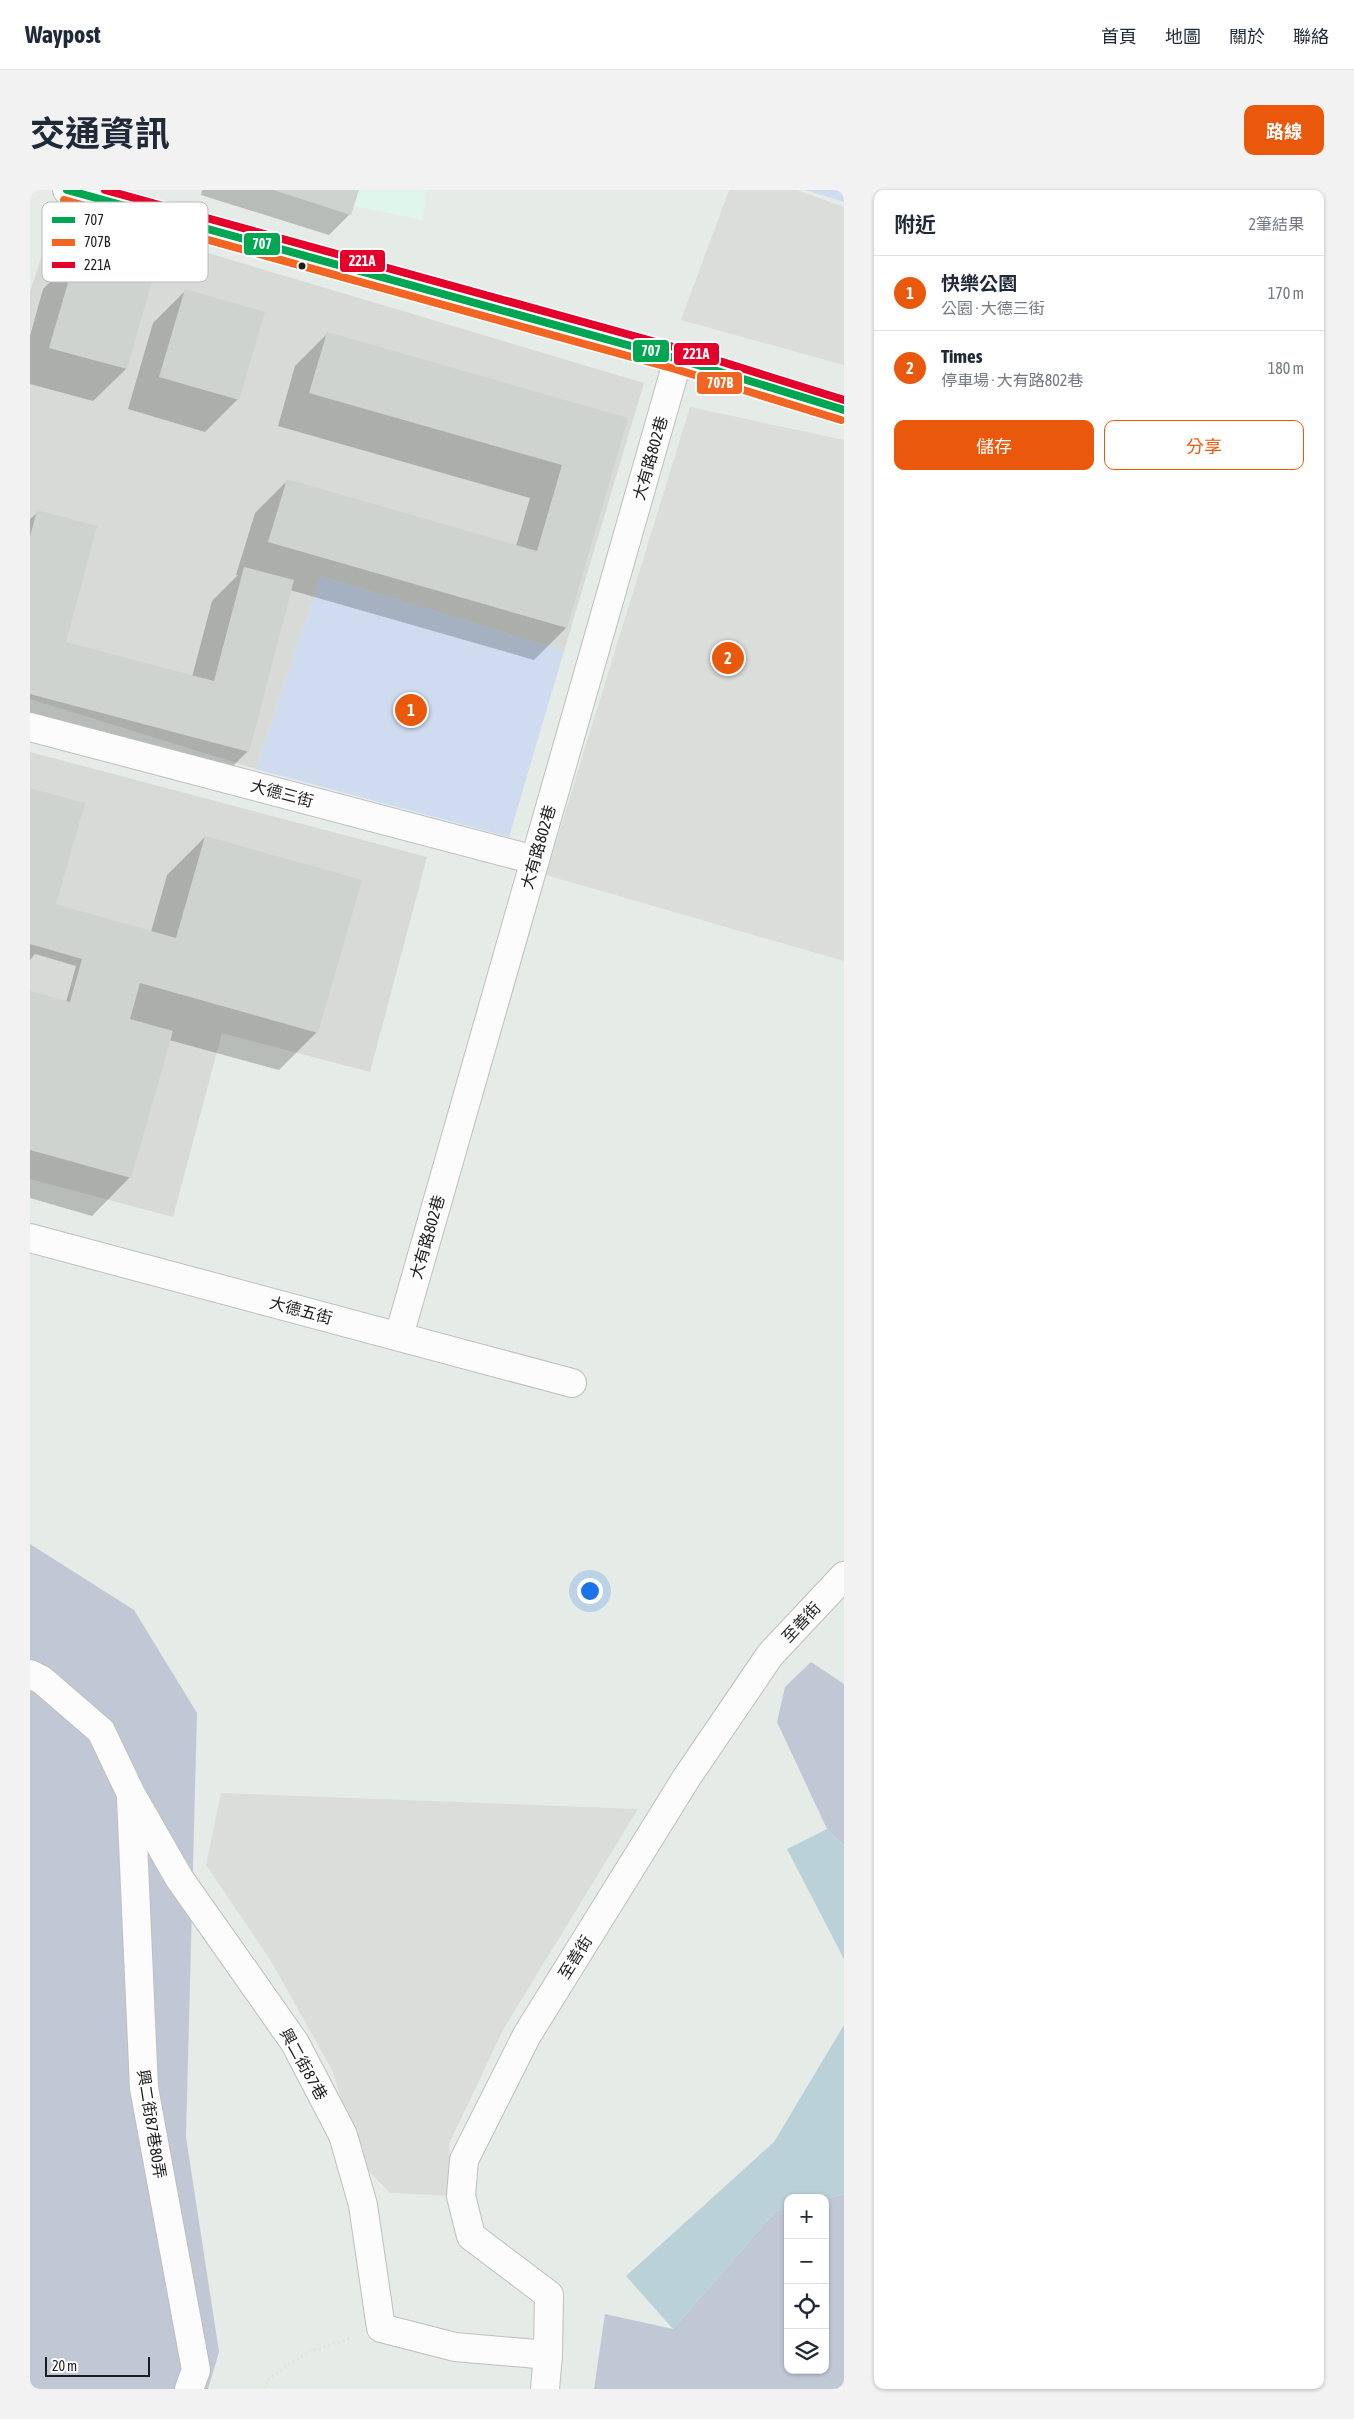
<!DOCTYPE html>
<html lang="zh-TW">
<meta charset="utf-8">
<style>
:root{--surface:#fff;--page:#f2f2f3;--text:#1f2937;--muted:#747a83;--line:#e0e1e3;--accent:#ea580c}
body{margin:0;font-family:"Asap Condensed","Noto Sans TC",sans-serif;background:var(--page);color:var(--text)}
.controls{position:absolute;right:15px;bottom:15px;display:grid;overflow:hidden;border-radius:10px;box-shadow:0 1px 4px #0004}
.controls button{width:45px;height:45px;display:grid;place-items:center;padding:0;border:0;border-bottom:1px solid var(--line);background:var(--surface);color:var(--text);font:25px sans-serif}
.scale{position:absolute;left:15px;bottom:12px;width:105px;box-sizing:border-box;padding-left:5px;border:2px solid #1c1c1c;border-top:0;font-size:14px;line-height:18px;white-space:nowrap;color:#1c1c1c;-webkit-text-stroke:4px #fff;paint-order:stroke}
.you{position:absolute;left:559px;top:1400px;width:18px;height:18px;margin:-12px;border:4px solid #fff;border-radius:50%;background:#1a73e8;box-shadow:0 0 0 8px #1a73e833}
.badge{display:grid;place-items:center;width:32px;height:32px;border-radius:50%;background:var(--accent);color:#fff;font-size:16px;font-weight:700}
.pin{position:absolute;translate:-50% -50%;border:2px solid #fff;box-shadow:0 1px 5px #0006}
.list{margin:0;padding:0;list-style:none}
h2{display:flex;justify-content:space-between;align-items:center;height:65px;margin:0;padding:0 20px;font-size:21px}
h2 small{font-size:16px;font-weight:400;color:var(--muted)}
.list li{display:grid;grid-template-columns:32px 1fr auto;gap:15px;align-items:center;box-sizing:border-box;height:75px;padding:0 20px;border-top:1px solid var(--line)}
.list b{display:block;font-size:19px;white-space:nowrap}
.list p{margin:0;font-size:16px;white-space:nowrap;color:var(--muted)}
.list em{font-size:16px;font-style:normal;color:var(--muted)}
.actions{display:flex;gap:10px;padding:15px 20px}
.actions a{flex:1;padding:11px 0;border:1px solid var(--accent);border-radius:10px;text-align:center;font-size:18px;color:var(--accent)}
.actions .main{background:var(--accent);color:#fff}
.icon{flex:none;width:28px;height:28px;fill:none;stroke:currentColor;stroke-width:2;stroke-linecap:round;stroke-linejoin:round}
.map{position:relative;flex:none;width:814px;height:2199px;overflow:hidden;border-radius:10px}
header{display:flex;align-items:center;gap:30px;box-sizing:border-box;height:70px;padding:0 25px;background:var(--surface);border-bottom:1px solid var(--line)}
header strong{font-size:24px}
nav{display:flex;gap:28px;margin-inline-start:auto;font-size:18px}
.intro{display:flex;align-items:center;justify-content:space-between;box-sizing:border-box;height:120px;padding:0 30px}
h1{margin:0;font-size:35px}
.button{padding:12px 22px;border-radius:10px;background:var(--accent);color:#fff;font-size:18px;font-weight:700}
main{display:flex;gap:30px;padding:0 30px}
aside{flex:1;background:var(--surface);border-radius:10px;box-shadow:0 1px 4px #0004}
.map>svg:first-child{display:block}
</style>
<header>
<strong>Waypost</strong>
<nav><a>首頁</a><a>地圖</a><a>關於</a><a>聯絡</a></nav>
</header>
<div class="intro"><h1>交通資訊</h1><a class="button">路線</a></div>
<main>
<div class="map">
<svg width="814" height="2199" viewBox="0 0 814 2199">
<rect width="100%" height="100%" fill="#e5ebe6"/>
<g fill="#d7dad7">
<polygon points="27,18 614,193 534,461 291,386 226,579 0,509 0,102"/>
<polygon points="0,562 397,667 340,882 192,843 143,1027 0,989"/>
</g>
<polygon fill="#def6ec" points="243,0 396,0 393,30"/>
<g fill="#bad1d8">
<polygon points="797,1639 814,1656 814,1769 757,1659"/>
<polygon points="814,1835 814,2004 795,2009 758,2008 758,2018 746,2021 643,2139 596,2086 744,1952"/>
</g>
<g fill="#c1c8d5">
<polygon points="0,1354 104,1420 167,1523 156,1947 189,2162 178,2199 0,2199"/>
<polygon points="781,1472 814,1494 814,1656 797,1639 747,1532 755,1497"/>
<polygon points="814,2004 814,2199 564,2199 575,2124 643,2139 746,2021 758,2018 758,2180 795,2180 795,2009"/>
</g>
<g fill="#cfdcf0">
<polygon points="775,0 814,0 814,12"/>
<polygon points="291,386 534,461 479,647 226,579"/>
</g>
<g fill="#dbdddb">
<polygon points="699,0 767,0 814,17 814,175 651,130"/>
<polygon points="660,217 814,250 814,771 516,685"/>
<polygon points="191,1603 608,1619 473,1840 419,1954 421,2006 360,2003 332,1974 302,1880 241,1771 176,1675"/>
</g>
<g fill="#0003">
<polygon points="172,0 328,0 320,24 299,45 171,5"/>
<polygon points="46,67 121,88 96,179 63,211 0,194 0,146 13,99"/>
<polygon points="156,100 208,209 175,242 98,219 123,133"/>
<polygon points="298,143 597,229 536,438 504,470 260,400 218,561 185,594 0,545 0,329 8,322 35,453 162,487 182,411 208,385 206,385 225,323 257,291 486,356 500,308 248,236 265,176"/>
<polygon points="0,599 25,715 121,742 137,685 175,647 287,842 249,880 139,850 100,987 62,1026 0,1008 0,803 36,812 46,776 5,764 0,770"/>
</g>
<g fill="#ced3cf">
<polygon points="243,0 329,0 321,25"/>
<polygon points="46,65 123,87 97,179 19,158"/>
<polygon points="155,99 235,122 209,210 129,187"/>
<polygon points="297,142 598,228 537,438 238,352 257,289 507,361 532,275 279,203"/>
<polygon points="7,320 67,336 36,452 184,491 214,377 264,390 219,562 0,504 0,347"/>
<polygon points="0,598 55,613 26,714 146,748 175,646 332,690 288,843 110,793 100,829 143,841 101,988 0,960 0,801 40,812 52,769 0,754"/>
</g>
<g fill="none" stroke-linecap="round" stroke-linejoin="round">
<g stroke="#bdc0be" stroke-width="30">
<g id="minor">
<polyline points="37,0 648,169 814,220"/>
<polyline points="0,537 505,670"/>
<polyline points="0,1048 542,1193"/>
<polyline points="369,1146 648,169"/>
<polyline points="0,1484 12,1490 71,1541 101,1604 149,1688 265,1853 313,1945 333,2015 351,2138 425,2157 518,2165 515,2199"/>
<polyline points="101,1608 114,1898 166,2180 159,2199"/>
<polyline points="518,2165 519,2105 441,2046 431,2006 434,1970 497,1845 657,1587 740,1465 814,1386"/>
</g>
</g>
<polyline stroke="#dcead8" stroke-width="3" stroke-dasharray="2.5 2.5" stroke-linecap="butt" points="235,2199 237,2190 280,2161 321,2148"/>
<use href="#minor" stroke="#fbfcfb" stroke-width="28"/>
<g stroke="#fff" stroke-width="11">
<polyline id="bus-1" points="37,0 648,169 814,220"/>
</g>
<g stroke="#fff" stroke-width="11">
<polyline id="bus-2" points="34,10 645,179 811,230"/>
</g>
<g stroke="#fff" stroke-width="11">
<polyline id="bus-3" points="75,0 651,159 814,210"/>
</g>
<use href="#bus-1" stroke="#00a651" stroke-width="8"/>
<use href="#bus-2" stroke="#f26522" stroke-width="8"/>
<use href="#bus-3" stroke="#e4002b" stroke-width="8"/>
</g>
<circle fill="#1c1c1c" stroke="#fff" stroke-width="2" cx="272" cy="76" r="4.5"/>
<g text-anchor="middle" stroke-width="4" stroke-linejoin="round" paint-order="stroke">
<g font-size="16" fill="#1c1c1c" stroke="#fff">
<text transform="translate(620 268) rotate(-74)" y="6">大有路802巷</text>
<text transform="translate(252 603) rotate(15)" y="6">大德三街</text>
<text transform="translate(508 657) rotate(-74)" y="6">大有路802巷</text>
<text transform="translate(397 1047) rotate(-74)" y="6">大有路802巷</text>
<text transform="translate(271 1120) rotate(15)" y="6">大德五街</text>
<text transform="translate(771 1432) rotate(-47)" y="6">至善街</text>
<text transform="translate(545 1767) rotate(-58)" y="6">至善街</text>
<text transform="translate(274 1874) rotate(61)" y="6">興二街87巷</text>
<text transform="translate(122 1934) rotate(81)" y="6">興二街87巷80弄</text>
</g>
</g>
<rect x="12" y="12" width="166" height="80" rx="8" fill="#fff" stroke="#bbb" stroke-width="1"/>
<rect x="22" y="27" width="23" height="6" fill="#00a651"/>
<rect x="22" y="49" width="23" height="7" fill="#f26522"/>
<rect x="22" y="72" width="23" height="6" fill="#e4002b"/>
<g font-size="14" fill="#1c1c1c">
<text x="54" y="35">707</text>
<text x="54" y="57">707B</text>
<text x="54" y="80">221A</text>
</g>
<g stroke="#fff" stroke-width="2">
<rect x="213" y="42" width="38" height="24" rx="5" fill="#00a651"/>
<rect x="309" y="59" width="47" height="24" rx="5" fill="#e4002b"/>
<rect x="602" y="149" width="38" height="24" rx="5" fill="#00a651"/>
<rect x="643" y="152" width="47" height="24" rx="5" fill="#e4002b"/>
<rect x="666" y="181" width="47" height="24" rx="5" fill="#f26522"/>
</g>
<g font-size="14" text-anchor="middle" font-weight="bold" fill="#fff">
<text x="232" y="59">707</text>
<text x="332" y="76">221A</text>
<text x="621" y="166">707</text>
<text x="666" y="169">221A</text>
<text x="690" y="198">707B</text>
</g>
</svg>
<div class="controls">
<button>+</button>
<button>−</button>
<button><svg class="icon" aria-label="locate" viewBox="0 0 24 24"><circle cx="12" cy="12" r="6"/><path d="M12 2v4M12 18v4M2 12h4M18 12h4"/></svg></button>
<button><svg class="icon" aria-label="layers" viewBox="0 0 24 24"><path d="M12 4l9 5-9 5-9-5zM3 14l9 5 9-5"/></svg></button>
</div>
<div class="scale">20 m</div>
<div class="you"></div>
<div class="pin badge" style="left:381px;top:520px">1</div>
<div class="pin badge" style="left:698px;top:468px">2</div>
</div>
<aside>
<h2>附近<small>2筆結果</small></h2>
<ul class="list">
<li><span class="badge">1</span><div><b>快樂公園</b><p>公園 · 大德三街</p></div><em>170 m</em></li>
<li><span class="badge">2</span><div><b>Times</b><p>停車場 · 大有路802巷</p></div><em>180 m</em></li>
</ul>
<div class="actions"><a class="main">儲存</a><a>分享</a></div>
</aside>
</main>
